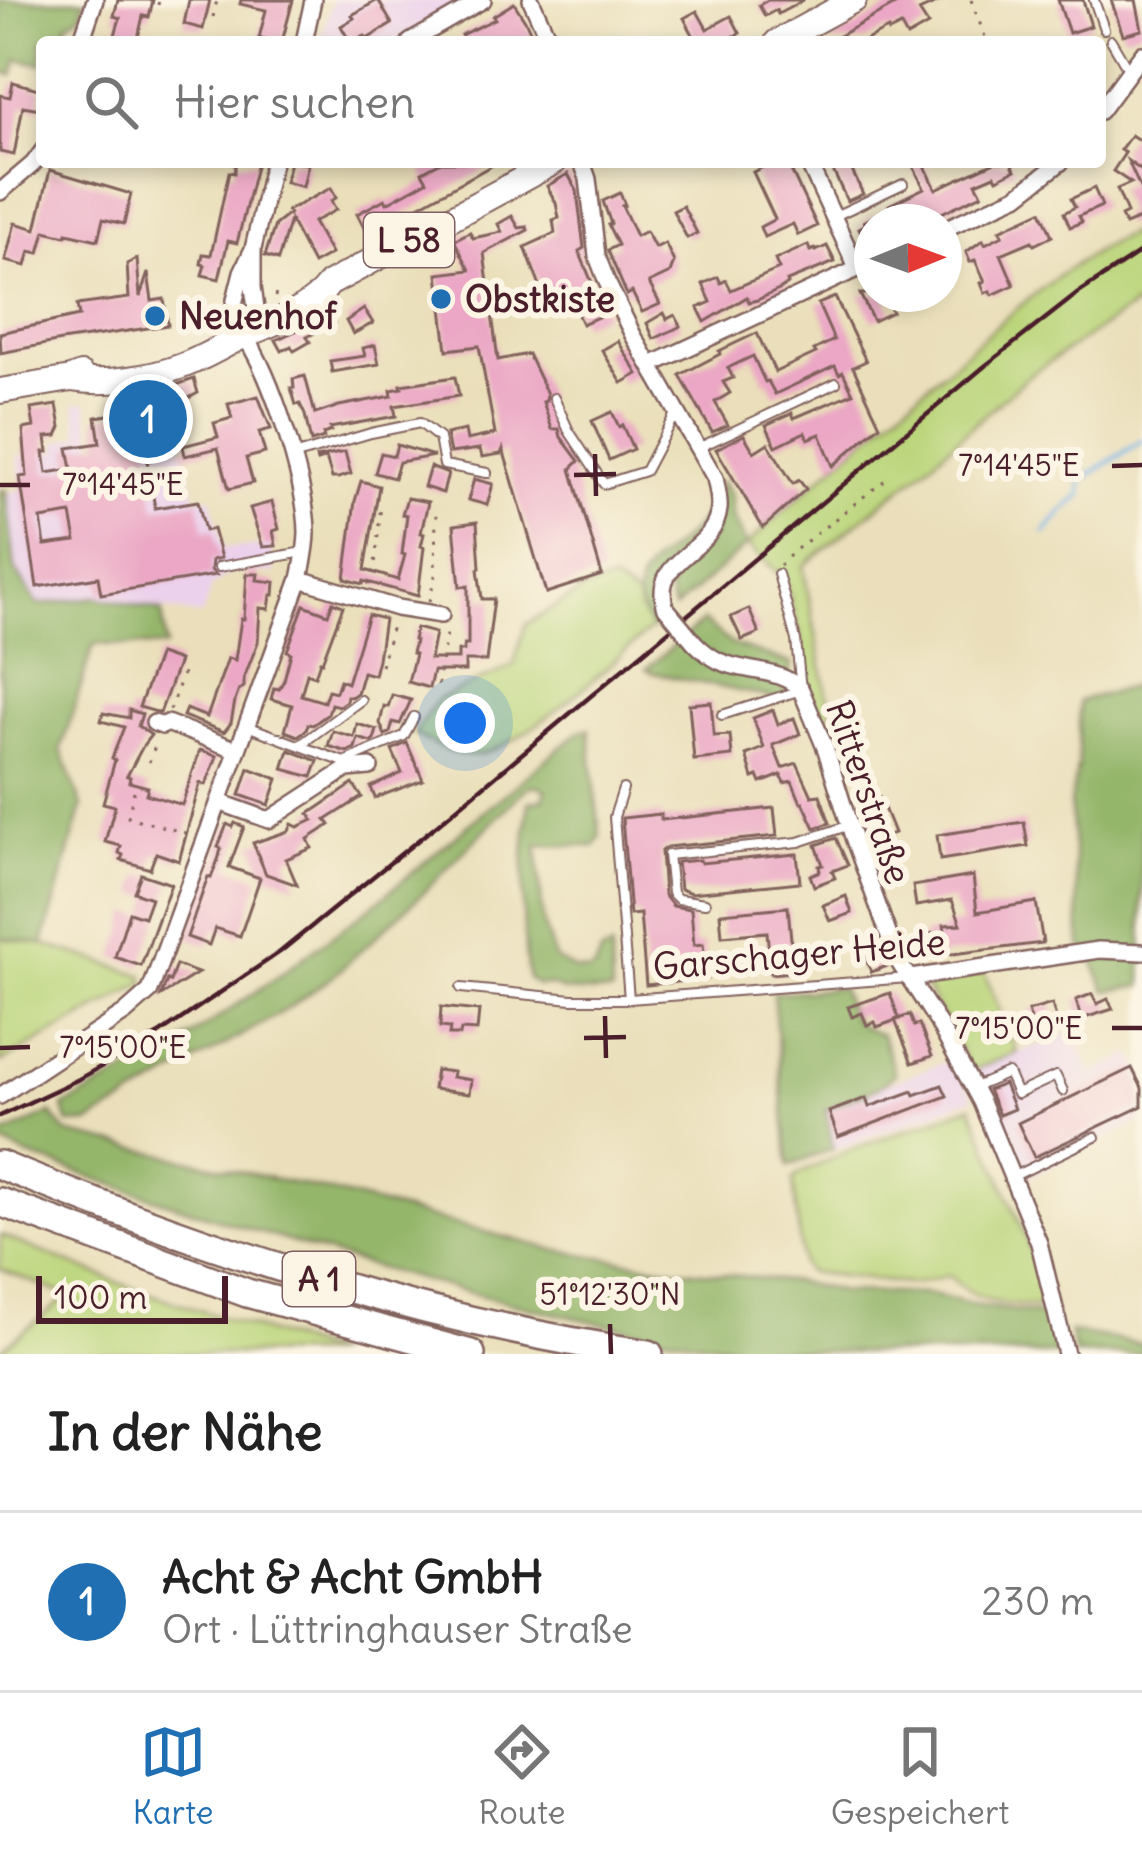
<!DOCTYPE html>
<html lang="de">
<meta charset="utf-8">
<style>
:root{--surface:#fff;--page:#f6f6f6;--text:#222;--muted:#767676;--line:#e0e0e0;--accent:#1f6fb2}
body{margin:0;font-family:Delius,sans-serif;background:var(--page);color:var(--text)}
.compass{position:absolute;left:854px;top:204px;width:108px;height:108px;border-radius:50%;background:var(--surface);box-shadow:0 6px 18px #0003;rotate:89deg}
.scale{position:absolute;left:36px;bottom:30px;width:192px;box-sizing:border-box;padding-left:12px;border:6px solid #4a1f2b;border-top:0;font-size:33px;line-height:42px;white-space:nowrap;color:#4a1f2b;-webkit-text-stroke:9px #fcf5e5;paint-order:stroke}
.you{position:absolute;left:465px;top:723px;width:42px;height:42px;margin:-30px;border:9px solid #fff;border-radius:50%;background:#1a73e8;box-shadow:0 0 0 18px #1a73e833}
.badge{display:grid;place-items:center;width:78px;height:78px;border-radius:50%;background:var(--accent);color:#fff;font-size:39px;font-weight:700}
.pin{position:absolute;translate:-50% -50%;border:6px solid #fff;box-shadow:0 3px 12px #0006}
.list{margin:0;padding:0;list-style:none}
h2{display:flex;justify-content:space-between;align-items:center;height:156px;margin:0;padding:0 48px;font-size:51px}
h2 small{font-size:39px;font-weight:400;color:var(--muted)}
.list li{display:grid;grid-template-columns:78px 1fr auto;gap:36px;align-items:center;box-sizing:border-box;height:180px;padding:0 48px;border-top:3px solid var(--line)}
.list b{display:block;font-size:45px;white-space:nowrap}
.list p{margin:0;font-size:39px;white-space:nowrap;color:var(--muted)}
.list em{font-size:39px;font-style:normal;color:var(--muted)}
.icon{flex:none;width:66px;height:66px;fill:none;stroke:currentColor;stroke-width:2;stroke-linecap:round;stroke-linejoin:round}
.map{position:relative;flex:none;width:1142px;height:1354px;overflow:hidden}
.search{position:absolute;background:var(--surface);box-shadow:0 6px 18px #0003;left:36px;right:36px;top:36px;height:132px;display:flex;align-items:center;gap:30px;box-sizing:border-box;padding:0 42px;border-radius:12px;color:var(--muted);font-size:45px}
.sheet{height:336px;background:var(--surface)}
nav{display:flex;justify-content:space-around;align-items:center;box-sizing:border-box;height:168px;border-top:3px solid var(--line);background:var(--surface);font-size:33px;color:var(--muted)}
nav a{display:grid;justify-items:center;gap:6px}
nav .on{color:var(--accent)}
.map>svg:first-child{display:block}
</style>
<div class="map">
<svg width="1142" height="1354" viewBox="0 0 1142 1354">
<rect width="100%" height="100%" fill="#fcf5e5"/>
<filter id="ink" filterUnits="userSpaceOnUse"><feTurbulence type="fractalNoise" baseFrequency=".00833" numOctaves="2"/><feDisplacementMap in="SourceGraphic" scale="24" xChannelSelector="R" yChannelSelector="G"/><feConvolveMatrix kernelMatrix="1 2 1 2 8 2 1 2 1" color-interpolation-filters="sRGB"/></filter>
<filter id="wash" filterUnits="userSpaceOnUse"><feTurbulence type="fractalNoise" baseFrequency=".004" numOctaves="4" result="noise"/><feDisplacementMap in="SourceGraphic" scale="48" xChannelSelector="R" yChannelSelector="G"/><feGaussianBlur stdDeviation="2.7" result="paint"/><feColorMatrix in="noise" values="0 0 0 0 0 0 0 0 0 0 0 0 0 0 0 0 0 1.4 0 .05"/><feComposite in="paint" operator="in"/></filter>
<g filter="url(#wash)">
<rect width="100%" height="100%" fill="#eadfba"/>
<g fill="#ebd1eb">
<polygon points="332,0 465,0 394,42 320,42"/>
<polygon points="165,384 196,498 211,496 224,548 271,546 275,574 232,572 211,587 202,616 95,597 38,606 15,569 6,494 22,489 18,456 57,451 57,441 80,437 75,404 86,401 94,444 135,437 128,392"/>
<polygon points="841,988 879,1086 951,1060 973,1098 789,1166 773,993"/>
<polygon points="1072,1032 1093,1074 1133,1054 1142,1073 1142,1121 1019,1181 971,1071"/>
</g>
<g fill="#bbd57b" stroke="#827a53" stroke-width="3">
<path d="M1142,228V301L1028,376L916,476L803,566L844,783L808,684L799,631L784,578L747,545C809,486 875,430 941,374C998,324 1072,256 1142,228Z"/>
<path d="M612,581L637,598L640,611L652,628C611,662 526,747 476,755C456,758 431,743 414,734L437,700L514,665L525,625L585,589Z"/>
<polygon points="0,938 43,944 143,975 144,983 0,1063"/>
<polygon points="984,972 1017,1053 971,1071 924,983"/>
<path d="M971,1106L1026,1238L1044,1301L1037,1307C1002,1304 974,1303 950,1276C935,1278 923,1284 908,1284L808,1272L802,1265L793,1180L799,1174L853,1149Z"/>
<polygon points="0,1235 132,1288 334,1354 0,1354 0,1350 68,1296 0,1269"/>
</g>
<g fill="#94b66b" stroke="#6f6a4b" stroke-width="3">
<polygon points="0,0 85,0 80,15 67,24 62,42 42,42 42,64 17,59 13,75 0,72"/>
<path d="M702,467C746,553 622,549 664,617L652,628C602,561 698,553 708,505C711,492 706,479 702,467Z"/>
<path d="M721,481L731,496L732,517L747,545L674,609C655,572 698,563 710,538C718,522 718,498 721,481Z"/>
<polygon points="0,490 6,490 15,569 38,605 95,597 162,611 166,647 94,644 61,749 82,806 43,944 0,938"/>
<polygon points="703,621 731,644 792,664 782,700 654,673 646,669"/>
<polygon points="1142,684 1142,986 1106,991 1092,958 1081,945 1070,803 1078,764 1079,701"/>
<path d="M589,729L600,837L595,846L537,845L543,923L555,959L575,970L590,972L595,969L601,953L611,949L612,993L564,991L548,985L538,986L528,979C521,921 522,860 529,802L543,799L546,790L539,786H530L520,794L423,893L358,953L331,978L284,1011L89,1123L69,1124L63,1107L177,1046L276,978L376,903L580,731Z"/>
<path d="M841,988C853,1019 849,1025 882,1035L895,1074L879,1087L826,1109L833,1149L789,1166L773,993Z"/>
<path d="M51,1113L66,1133L320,1189L555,1250L676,1269L796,1282L843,1292L927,1294L980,1306L1041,1314L1050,1326L1057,1354C951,1354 842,1354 737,1347C492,1312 257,1234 24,1154L0,1141V1137Z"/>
<polygon points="1070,1332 1142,1344 1142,1354 1075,1354"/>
</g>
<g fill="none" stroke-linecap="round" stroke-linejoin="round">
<path stroke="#72b2e6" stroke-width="4.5" d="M1045,533C1052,523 1071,502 1081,496V480L1142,441"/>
</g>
<g id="blocks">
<g fill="#eba7c5" fill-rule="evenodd">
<polygon points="118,0 153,0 149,17 143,16 137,42 113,42 120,18 114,16"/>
<polygon points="189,0 210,0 203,29 184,24"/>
<polygon points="241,0 293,0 282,42 259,38 266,10 240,4"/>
<polygon points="378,0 392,24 367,39 365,36 350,42 341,26 354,18 352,15"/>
<polygon points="768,0 804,0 778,14 776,10 765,16 759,5"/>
<polygon points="904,0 943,0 919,11 928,25 907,37 901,26 889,32 888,29 862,42 828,42"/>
<polygon points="1058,0 1083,0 1091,26 1069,33"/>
<polygon points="1111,0 1136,0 1142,30 1123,35"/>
<polygon points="514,3 526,22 535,42 465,42 461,35 495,19 493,16"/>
<polygon points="697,11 707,29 731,16 740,33 723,42 697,42 684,18"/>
<polygon points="13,82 42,90 40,109 23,106 14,155 0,152 0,95 10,97"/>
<polygon points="1131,135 1142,142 1142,171 1128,161 1142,192 1142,218 1125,225 1121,216 1127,213 1117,189 1131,183 1113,171 1125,153 1120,150"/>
<polygon points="236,162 257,162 237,243 228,241 219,279 202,275 205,265 201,264 203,254 211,255 229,172 234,173"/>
<polygon points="290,162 308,164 303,187 285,182"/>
<polygon points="441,162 498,162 395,219 393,215 365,230 357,214 385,199 387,203 427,181 422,172"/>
<polygon points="774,162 787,162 817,226 798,235 793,224 764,237 760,227 775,219 753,172"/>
<polygon points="829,162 848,162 863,194 847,201"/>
<polygon points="911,162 923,162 936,189 995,162 1011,162 1015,170 997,179 995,175 976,183 982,194 922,222 872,222 872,250 870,250 859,228 871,222 863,222 890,209 889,205 924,188"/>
<polygon points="50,170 131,194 124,224 103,219 98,240 67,233 66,236 45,231 39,253 30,251 26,266 5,261 15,223 36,229"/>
<polygon points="568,174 577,191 584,248 579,251 605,314 582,324 571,300 562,304 557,292 544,297 525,247 555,233 553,220 559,218 556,203 547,186"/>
<polygon points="331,188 336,198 331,201 336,210 313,222 331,254 313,264 290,220 278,260 265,256 275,225 289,214 287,211"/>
<polygon points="1094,188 1102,206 1079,216 1082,222 1070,227 1064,213 1075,207 1071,199"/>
<polygon points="620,193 625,205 622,206 636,236 646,231 655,248 665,243 674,262 670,273 649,283 660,304 642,312 632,292 627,295 609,253 608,250 618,245 608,225 611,224 603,201"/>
<polygon points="683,206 697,233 687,238 673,211"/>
<polygon points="1041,211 1052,236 1034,245 1032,241 1001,254 1014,285 992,295 990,291 985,293 981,283 985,281 975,260 970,262 966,252 983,240 985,244 1003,235 1000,230"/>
<polygon points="512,216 519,228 527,227 528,230 484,253 498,360 528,354 547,394 546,401 543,402 552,429 559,429 561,437 579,461 571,469 602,575 546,593 503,449 501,454 482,457 480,449 450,453 446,434 465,430 467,440 495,434 479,346 447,350 438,274 470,270 454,240 470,232 473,238 502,232 498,224"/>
<polygon points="808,245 810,251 815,249 816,251 827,246 835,262 787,281 788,284 781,289 757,300 749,302 747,297 705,322 698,308 711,302 703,284 718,277 721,283 726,280 731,290 779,269 775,260"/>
<polygon points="137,259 140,297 148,273 152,301 164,299 168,325 61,341 1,353 0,333 79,316 77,305 129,298 127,264"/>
<polygon points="860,294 884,294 892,312 873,321"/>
<polygon points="835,297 866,361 853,367 880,425 833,466 820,434 808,439 805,432 776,446 766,425 792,413 794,418 853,393 843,372 839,374 835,366 775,394 768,381 765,382 753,356 728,368 733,378 723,382 730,393 715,402 728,425 712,432 680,375 720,354 719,351 757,333 775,372 816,353 814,350 834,340 818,304"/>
<polygon points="364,309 373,323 353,334 346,321"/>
<polygon points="327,310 334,323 307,337 310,342 294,351 291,346 282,351 276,340 302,328"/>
<polygon points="664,313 667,319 675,315 681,326 654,339 647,323"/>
<polygon points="618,341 638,374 622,383 602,350"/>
<polygon points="375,345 379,364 332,372 330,361 365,356 363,348"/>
<polygon points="305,376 315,414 339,406 392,396 391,390 402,388 401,385 455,377 459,396 394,406 396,416 330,428 331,431 323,434 324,438 311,442 305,415 300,404 296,405 291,388 294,388 293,379"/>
<path d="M194,379L198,393L185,400L191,419L165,426L166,430L148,432L152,460L147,461L155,508L198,501L205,531L213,529L221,558L212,560L211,570L216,575L101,594L98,577L37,587L20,477L27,476L23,429L34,427L31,409L57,405L61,427L57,436L46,437L48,452H44L47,473L72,469L68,448L100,443L96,417L126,412L125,409L177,400L173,386ZM71,514L76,541L45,545L41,519Z"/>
<polygon points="258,396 271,429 259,432 265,453 246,458 253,483 229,489 218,448 185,456 183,446 218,437 214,423 232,418 228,404"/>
<polygon points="612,412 619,427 622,425 633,449 609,460 592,421"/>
<polygon points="744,435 754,452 768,443 793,484 799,480 806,489 763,528 716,449"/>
<polygon points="397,445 434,456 399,462 394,478 375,473 381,453 394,456"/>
<polygon points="345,452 351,474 338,478 332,478 326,458 317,461 316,458"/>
<polygon points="430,467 448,474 443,493 424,487"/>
<polygon points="474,479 493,484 487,505 468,500"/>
<polygon points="361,481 379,486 365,570 398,580 405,555 402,554 407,515 402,514 407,498 428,502 421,533 424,534 421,546 424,547 418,596 364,581 363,584 345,579 355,501"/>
<polygon points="272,502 279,529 273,531 276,546 263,547 250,508"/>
<polygon points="477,522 480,568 478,569 482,599 494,599 486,661 465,661 465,671 433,671 429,688 408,682 415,654 412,653 415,641 413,640 416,628 435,633 430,659 458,659 458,651 464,651 464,645 468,645 468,586 460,587 454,525"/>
<polygon points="247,574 258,574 257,580 275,582 274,595 271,595 269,609 260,608 258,642 244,678 244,687 239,690 235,701 231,723 224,732 183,716 186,709 207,717 228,658 235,660 241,619 244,619"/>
<polygon points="333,602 343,606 322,662 320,661 315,676 307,673 301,695 324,702 328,690 336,692 340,680 347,683 368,615 384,619 378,659 374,675 363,672 357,693 351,697 347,696 346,701 339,706 331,704 328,714 313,725 308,724 306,730 298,736 285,731 292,705 271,699 274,688 279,689 284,680 291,653 287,651 304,605 328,614"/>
<polygon points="749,609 759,633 742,640 731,617"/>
<polygon points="159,654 179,661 160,713 139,707"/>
<polygon points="392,695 411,700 400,724 393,722 390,733 385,735 380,723 384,706 388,707"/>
<polygon points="711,702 714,736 730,735 732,756 694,760 689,704"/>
<polygon points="129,710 142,714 138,726 151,735 144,744 127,776 130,777 129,782 148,787 146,794 182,805 200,750 217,756 206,785 200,783 179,861 156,853 150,869 121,860 123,855 119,853 121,846 105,842 115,806 103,803 115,760 112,758 124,727 101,721 103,713 129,718"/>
<polygon points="773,710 778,724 794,718 800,734 773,745 782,768 797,763 812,796 820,795 830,823 815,828 803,802 801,803 792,781 784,783 781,775 761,783 758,776 753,778 746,755 764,748 753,718"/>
<polygon points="357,724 377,730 374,740 371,742 358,738 355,748 347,752 328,746 333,731 354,737"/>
<polygon points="407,743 423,780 375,798 371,787 402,773 392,750"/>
<polygon points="289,750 318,761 312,777 283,769"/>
<polygon points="249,768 278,779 269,805 240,795"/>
<polygon points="353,784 362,797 326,820 330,825 308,839 312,848 286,859 297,885 266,874 253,843 289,831 292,824 298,827 313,820 309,814"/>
<polygon points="880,798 894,833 874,841 860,806"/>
<polygon points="774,808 777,836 667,847 661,851 664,895 673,906 691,909 694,945 703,944 707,979 646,985 640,914 630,915 622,818 661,814 661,820"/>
<polygon points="1024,822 1028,846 940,860 937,835"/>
<polygon points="235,823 244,827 229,867 260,878 240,936 215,928 209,945 187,937 208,877 211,878 219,857 221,848 218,847 227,824 233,827"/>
<polygon points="836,838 848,865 832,871 835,878 814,886 810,875 820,871 819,866 823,865 816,845"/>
<polygon points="797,854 800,882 691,893 680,889 677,862 700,860 701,863"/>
<polygon points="141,874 171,884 141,966 115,957 129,912 144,917 151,898 134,892"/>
<polygon points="973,876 977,912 1036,902 1043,943 927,957 923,935 945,931 944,925 961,924 952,900 916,906 913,886"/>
<polygon points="846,896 852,913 830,921 823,905"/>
<polygon points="788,907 794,972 771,974 767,932 722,936 720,913"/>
<polygon points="879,945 887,966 871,972 863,951"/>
<polygon points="176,965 198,973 161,996 167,980 170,981"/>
<polygon points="890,993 899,1019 877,1027 875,1022 867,1025 862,1013 852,1017 848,1007"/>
<polygon points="1092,994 1097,1004 1108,999 1113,1009 1081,1019 1076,1000"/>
<polygon points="1052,1004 1057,1022 1034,1030 1028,1011"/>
<polygon points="441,1007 479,1011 477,1031 461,1030 460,1035 449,1035 450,1028 440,1027"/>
<polygon points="910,1015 914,1026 919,1024 932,1056 912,1063 895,1020"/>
<polygon points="1132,1068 1142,1088 1142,1106 1034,1157 1018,1123"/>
<polygon points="436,1070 453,1072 452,1077 471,1080 469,1094 433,1089"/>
<polygon points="1004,1084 1014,1109 999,1115 988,1090"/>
<polygon points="942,1085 947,1096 838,1137 829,1112 866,1098 869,1107 913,1091 915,1095"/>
</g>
</g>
</g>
<g filter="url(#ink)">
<use href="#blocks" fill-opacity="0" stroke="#82625d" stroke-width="3"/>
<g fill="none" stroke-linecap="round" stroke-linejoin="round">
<g stroke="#82625d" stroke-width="12">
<g id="service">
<polyline points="1094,0 1104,29"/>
<polyline points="1111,40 1128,69"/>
<polyline points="835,216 903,184"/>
<polyline points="554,398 569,431 604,484 645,471 676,412"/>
<polyline points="698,448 836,383"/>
<polyline points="293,456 371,433 420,423 439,438 444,465 487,473"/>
<polyline points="219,567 304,552"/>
<polyline points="722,715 801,690 796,640 778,574"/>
<polyline points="247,726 344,762 404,736 414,717"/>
<polyline points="300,745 361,700"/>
<polyline points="623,789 614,817 629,999"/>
<polyline points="705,903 678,899 672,893 668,855 799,842 847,826"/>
<polyline points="461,988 572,999 629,999 909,978"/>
<polyline points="975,1087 1008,1073 1017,1094 1056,1076 1063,1091"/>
<polyline points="1012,1177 1095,1137"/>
</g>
</g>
<g stroke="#82625d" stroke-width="20">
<g id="minor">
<polyline points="531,0 550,42"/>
<polyline points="81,42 95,0"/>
<polyline points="304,42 313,0"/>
<polyline points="410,42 483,0"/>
<polyline points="1100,111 1142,54"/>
<path d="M582,162L588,179L597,256L607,282L633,335L715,478C717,488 720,499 719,509C715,554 648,558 666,608"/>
<polyline points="808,162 857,268"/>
<polyline points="0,192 33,164 42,152"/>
<polyline points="944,229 1017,196 1061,162"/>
<polyline points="253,251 253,287 257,316"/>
<polyline points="239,324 234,307 235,300 242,272 253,249 273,162"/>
<polyline points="651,365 872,262"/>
<polyline points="300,579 397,608 441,615"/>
<path d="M695,643C702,650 709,656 719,661C744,673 781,668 801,690L826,750L853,837L898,961L937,1021L981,1102L1039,1243L1066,1354"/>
<polyline points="154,723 162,726 167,723 237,750"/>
<polyline points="219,802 269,820 347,769 370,767"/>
<polyline points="911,978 1099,950 1142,952"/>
<path d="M0,1096L125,1013L150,991L300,579C303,564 307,548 307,532C306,483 272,376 244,335"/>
</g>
</g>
<g stroke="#82625d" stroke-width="28">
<g id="primary">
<polyline points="777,42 854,0"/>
<path d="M71,379C105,385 150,378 182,366C206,357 227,343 250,333C276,322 313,308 329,284L554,162"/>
<polyline points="0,391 71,379 81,375"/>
</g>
</g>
<g stroke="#82625d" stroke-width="32">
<g id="motorway">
<path d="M0,1165C208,1250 425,1322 649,1354"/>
<polyline points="0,1202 247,1293 471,1354"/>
</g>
</g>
<g stroke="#82625d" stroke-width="3" stroke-dasharray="3 9" stroke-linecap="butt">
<polyline points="971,0 987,42"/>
<polyline points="158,5 159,0"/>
<polyline points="213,17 217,0"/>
<polyline points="275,297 276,293"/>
<polyline points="780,566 793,552 885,480"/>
<polyline points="369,585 375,565 381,504"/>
<polyline points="429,601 435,576 436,514"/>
<polyline points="381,666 393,622"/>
<polyline points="438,685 447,628"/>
<polyline points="170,710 185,668"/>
<polyline points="149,762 157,741"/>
<polyline points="134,791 128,817 193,835"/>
</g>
<use href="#service" stroke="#fff" stroke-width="8"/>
<use href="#minor" stroke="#fff" stroke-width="15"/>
<use href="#primary" stroke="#fff" stroke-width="24"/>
<use href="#motorway" stroke="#fff" stroke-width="27"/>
<polyline stroke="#4a1f2b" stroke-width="4.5" points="0,1116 79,1079 159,1034 280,952 438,824 985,366 1077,294 1142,251"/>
<g stroke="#82625d" stroke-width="20" stroke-linecap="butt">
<polyline id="minor-bridge" points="666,608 695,643"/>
</g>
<use href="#minor-bridge" stroke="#fff" stroke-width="15"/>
</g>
</g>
<path fill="none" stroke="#4a1f2b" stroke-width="4.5" d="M595,454L596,496M1112,466L1142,465M574,475L616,474M0,485H30M605,1016L606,1058M1112,1028H1142M584,1038L626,1037M0,1048L30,1047M610,1324L611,1354"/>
<g fill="#1f6fb2" stroke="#fcf5e5" stroke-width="4.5">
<circle cx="441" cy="299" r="12"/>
<circle cx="155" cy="316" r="12"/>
</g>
<g text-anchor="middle" stroke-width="12" stroke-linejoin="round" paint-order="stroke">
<g fill="#fcf5e5" stroke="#7f5f63" stroke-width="3">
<rect x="364" y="213" width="90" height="54" rx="9"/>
<rect x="283" y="1252" width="72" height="54" rx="9"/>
</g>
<g font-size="33" font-weight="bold" fill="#4a1f2b">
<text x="409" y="252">L 58</text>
<text x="319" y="1291">A 1</text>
</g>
<g font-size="36" font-weight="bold" fill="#4a1f2b" stroke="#fcf5e5" text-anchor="start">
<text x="465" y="312">Obstkiste</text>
<text x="179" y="329">Neuenhof</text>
</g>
<g font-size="36" fill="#4a1f2b" stroke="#fcf5e5">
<text transform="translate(869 792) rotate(71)" y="13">Ritterstraße</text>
<text transform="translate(799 954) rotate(-5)" y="13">Garschager Heide</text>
</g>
</g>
<g font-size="30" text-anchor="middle" fill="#4a1f2b" stroke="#fcf5e5" stroke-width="12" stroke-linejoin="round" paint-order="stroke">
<text x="1019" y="476">7°14'45"E</text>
<text x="123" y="495">7°14'45"E</text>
<text x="1019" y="1039">7°15'00"E</text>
<text x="123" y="1058">7°15'00"E</text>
<text x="610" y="1305">51°12'30"N</text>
</g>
</svg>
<svg class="compass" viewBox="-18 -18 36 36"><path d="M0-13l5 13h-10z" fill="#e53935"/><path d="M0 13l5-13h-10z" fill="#767676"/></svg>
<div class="scale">100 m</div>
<div class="you"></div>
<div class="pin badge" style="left:148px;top:419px">1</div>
<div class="search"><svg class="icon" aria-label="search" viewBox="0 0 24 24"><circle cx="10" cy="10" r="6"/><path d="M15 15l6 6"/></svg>Hier suchen</div>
</div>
<section class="sheet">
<h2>In der Nähe<small></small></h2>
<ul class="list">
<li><span class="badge">1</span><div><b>Acht &amp; Acht GmbH</b><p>Ort · Lüttringhauser Straße</p></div><em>230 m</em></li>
</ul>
</section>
<nav>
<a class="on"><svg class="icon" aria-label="map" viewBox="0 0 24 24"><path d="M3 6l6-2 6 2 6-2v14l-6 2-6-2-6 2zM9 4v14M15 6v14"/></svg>Karte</a>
<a><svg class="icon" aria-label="directions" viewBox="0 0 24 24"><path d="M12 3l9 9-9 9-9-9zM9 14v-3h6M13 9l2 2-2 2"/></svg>Route</a>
<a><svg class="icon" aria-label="saved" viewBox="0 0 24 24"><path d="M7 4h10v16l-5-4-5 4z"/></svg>Gespeichert</a>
</nav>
